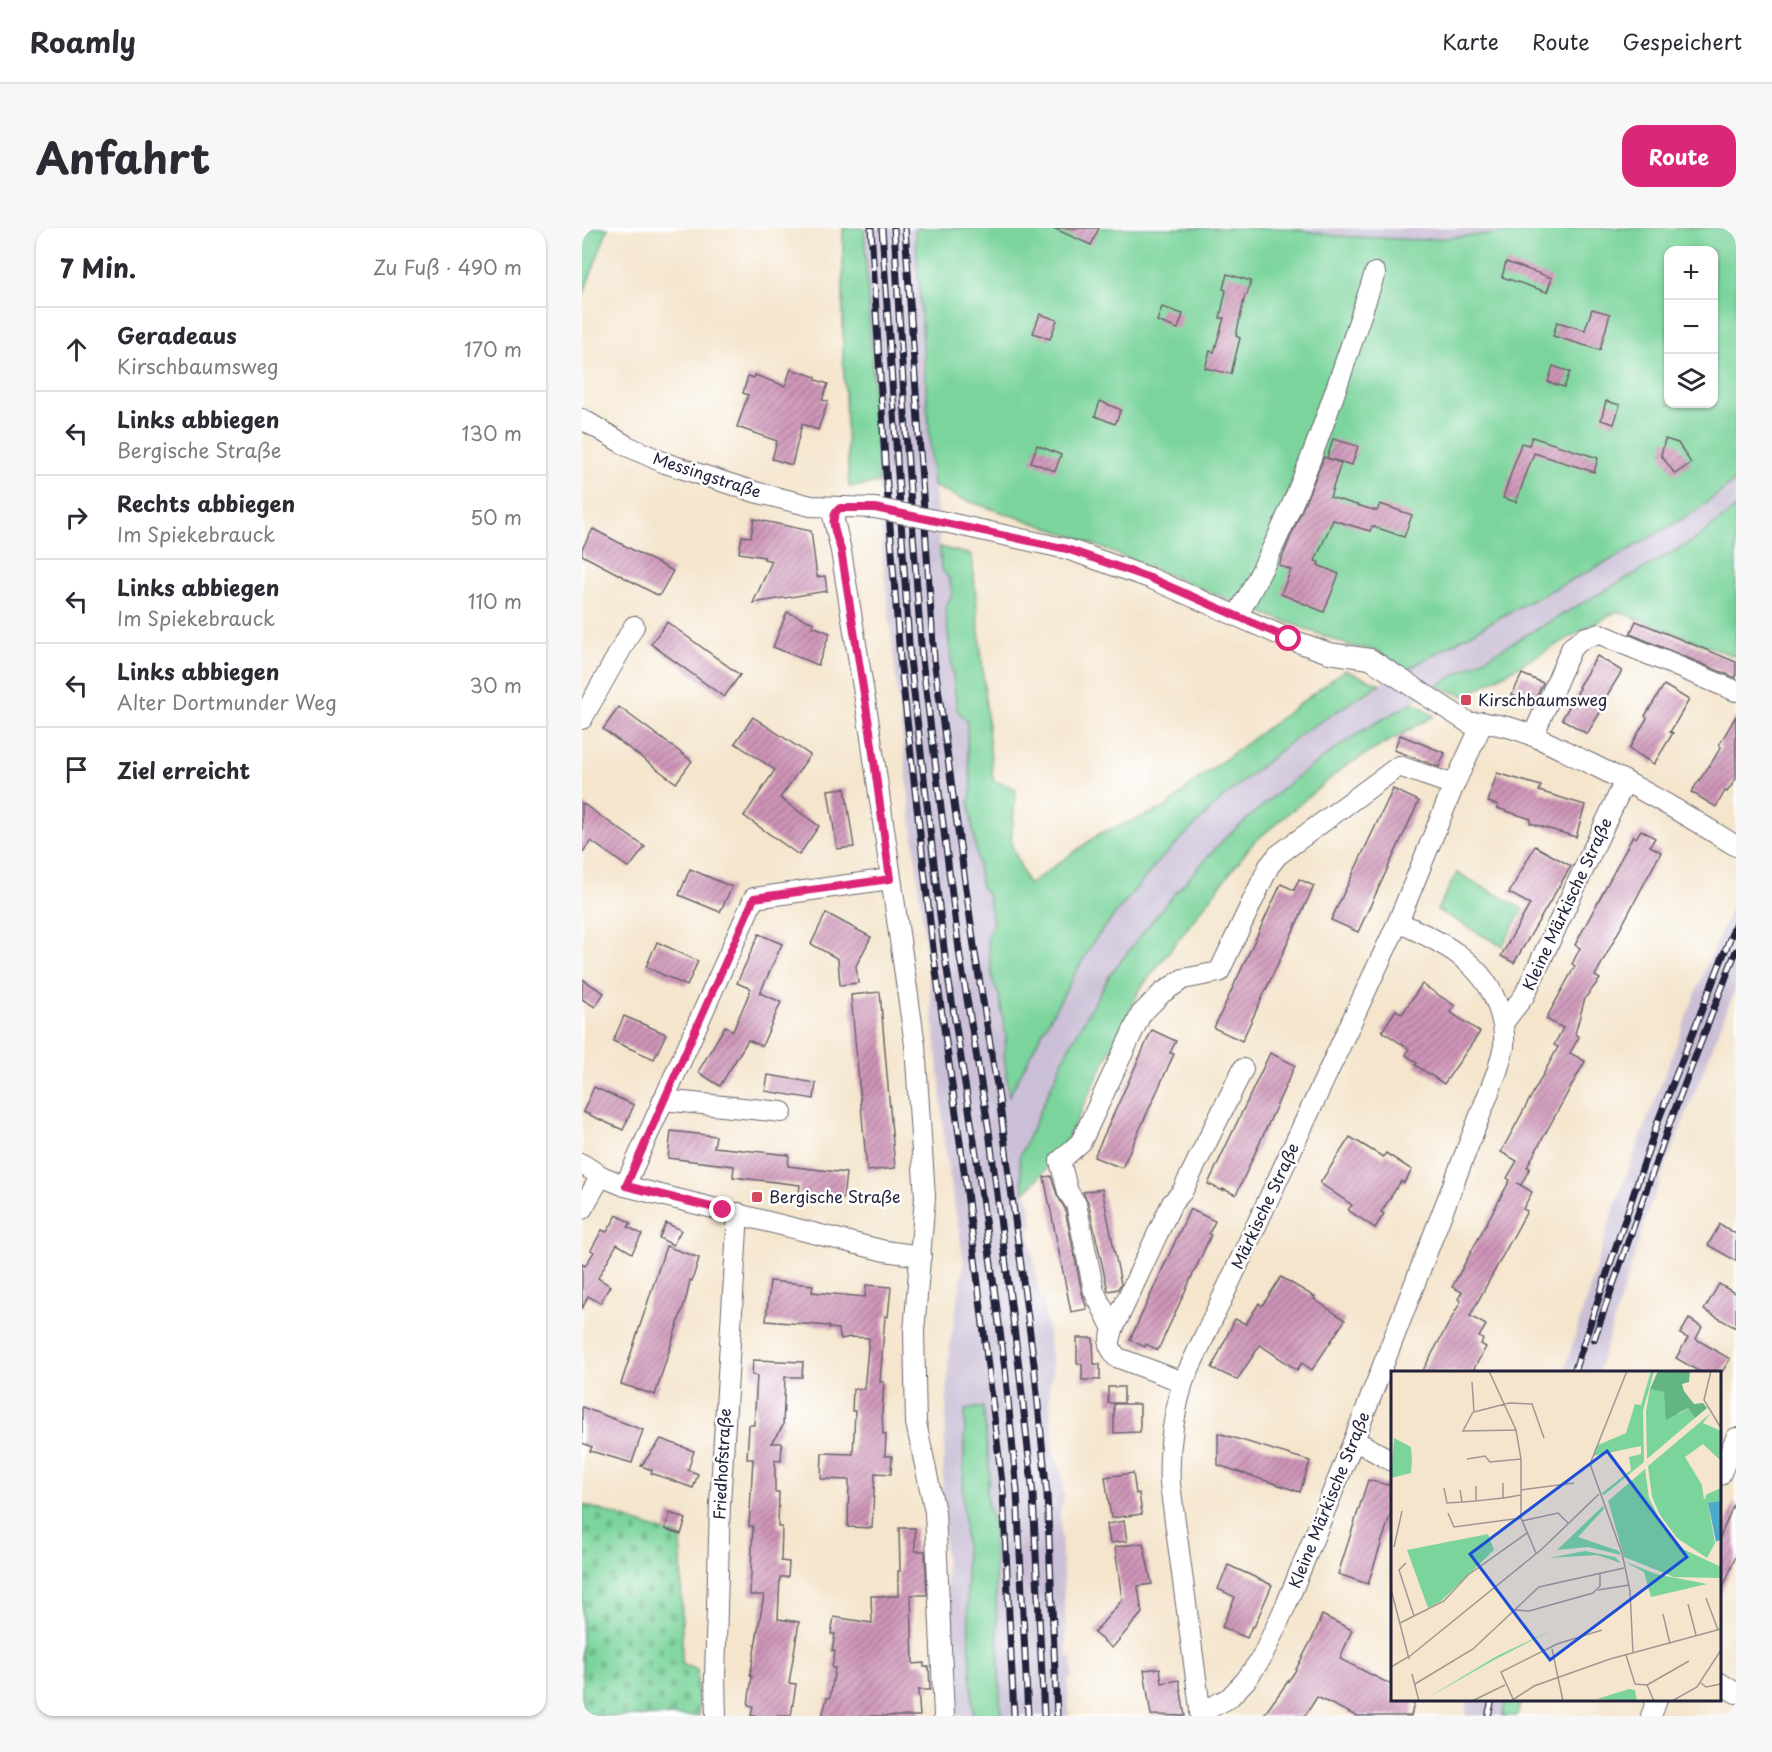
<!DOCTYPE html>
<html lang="de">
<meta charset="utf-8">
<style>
:root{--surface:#fff;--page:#f7f7f7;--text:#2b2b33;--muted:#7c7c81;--line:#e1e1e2;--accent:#db2777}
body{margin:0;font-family:"Playpen Sans",sans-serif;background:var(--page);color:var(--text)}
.controls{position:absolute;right:18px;top:18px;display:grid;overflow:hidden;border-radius:12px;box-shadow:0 2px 4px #0004}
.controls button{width:54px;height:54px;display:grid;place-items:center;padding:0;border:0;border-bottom:2px solid var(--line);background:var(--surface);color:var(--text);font:30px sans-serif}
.stop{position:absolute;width:18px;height:18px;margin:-14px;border:4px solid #db2777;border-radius:50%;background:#fff}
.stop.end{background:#db2777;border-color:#fff;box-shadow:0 2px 6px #0008}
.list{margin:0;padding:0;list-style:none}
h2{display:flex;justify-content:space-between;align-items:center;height:78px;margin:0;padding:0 24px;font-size:26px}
h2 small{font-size:20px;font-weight:400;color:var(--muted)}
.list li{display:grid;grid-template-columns:39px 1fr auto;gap:18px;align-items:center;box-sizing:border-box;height:84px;padding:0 24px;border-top:2px solid var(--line)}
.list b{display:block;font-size:22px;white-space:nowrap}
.list p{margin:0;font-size:20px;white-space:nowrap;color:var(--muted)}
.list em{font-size:20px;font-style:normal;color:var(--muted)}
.icon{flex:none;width:33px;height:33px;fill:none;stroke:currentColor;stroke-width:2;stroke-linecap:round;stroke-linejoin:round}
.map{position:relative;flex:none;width:1154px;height:1488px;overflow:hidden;border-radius:18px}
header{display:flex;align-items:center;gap:36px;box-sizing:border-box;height:84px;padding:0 30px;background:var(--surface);border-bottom:2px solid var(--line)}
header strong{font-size:28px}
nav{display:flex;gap:33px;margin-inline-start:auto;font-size:21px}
.intro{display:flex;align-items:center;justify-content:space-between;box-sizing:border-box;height:144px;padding:0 36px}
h1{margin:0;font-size:42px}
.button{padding:15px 27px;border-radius:18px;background:var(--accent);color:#fff;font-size:21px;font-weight:700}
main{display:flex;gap:36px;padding:0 36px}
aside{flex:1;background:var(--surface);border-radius:18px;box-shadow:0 2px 4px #0004}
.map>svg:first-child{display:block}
</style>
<header>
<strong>Roamly</strong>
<nav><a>Karte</a><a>Route</a><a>Gespeichert</a></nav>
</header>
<div class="intro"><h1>Anfahrt</h1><a class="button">Route</a></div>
<main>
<aside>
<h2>7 Min.<small>Zu Fuß · 490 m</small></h2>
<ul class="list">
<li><svg class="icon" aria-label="ahead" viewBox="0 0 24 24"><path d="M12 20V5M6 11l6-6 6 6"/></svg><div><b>Geradeaus</b><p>Kirschbaumsweg</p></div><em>170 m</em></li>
<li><svg class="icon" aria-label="left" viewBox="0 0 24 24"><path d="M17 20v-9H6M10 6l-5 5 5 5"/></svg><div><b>Links abbiegen</b><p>Bergische Straße</p></div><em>130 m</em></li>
<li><svg class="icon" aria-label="right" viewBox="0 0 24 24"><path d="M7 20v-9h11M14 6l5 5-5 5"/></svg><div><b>Rechts abbiegen</b><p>Im Spiekebrauck</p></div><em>50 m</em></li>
<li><svg class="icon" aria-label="left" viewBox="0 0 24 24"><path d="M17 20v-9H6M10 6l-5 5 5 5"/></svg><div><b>Links abbiegen</b><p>Im Spiekebrauck</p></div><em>110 m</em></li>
<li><svg class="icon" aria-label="left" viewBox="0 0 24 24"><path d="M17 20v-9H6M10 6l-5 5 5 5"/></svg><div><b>Links abbiegen</b><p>Alter Dortmunder Weg</p></div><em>30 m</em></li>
<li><svg class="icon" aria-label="arrive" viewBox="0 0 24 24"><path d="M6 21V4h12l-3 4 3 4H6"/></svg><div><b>Ziel erreicht</b></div></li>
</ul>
</aside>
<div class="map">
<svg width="1154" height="1488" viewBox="0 0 1154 1488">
<defs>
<pattern id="cemetery-stones" width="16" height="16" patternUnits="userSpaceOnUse" patternTransform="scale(1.5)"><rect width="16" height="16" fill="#7ad49b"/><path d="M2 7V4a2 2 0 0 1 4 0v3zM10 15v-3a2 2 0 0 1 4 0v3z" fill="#69b686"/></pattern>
<pattern id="building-hatch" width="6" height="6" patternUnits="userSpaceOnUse" patternTransform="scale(1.5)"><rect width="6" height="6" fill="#ce94b7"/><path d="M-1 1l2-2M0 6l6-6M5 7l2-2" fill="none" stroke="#a77896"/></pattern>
</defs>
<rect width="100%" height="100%" fill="#fff"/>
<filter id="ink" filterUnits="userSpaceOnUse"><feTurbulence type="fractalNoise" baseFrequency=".0167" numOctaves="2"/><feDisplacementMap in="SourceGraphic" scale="12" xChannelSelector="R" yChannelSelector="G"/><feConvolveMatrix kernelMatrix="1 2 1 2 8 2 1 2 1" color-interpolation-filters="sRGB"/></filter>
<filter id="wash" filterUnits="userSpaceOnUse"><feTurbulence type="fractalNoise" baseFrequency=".008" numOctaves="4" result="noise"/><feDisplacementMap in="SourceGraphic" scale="24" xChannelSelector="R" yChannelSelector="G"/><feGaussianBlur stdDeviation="1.35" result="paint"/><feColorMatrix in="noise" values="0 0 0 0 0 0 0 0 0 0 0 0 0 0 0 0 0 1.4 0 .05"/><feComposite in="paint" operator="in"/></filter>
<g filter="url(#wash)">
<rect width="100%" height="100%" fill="#f4e5cc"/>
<g fill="#cabfd6">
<polygon points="282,0 333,0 359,340 368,352 370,366 363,380 375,482 385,493 385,521 390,560 387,574 411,695 405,709 411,754 417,767 424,809 422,828 428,867 461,803 511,714 574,636 643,568 717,507 798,456 933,381 1036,328 1114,283 1154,252 1154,280 1114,311 854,458 831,474 778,504 712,551 642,611 580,680 442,965 447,970 450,992 448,1006 456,1063 462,1076 471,1144 467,1159 472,1228 479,1241 482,1270 478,1285 485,1429 490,1429 490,1450 486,1451 487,1488 372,1488 360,1271 367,1124 382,1035 362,914 358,854 301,331"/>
<polygon points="704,0 968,0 951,3 836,12 755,8"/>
<polygon points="1154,670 1154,759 1066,984 1016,1144 982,1144 1033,977 1124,738"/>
<polygon points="886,1472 924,1472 920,1488 883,1488"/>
</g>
<g fill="#7ad49b" stroke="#4e7b6b" stroke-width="1.5" fill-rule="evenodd">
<polygon points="0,0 26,0 0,70"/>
<polygon points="261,0 282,0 297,255 267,259 261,127"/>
<path d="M333,0H704L755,8L836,12L951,3L968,0H1154V252L1114,283L1036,328L933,381L824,442L795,423L769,418L663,378L488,307L377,270L351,258ZM1086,22H1132V176H1086Z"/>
<polygon points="1154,280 1154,429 1035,383 883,468 854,458 1114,311"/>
<polygon points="358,319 390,327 411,552 434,561 429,615 446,657 519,605 583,580 615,552 763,442 798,456 717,507 643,568 574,636 511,714 461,803 427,868 422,828 424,809 417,767 411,754 405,709 411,695 406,667 399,659 387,574 390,560 385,521 385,493 375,482 363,380 370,366 368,352 359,340"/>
<polygon points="831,474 852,488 763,538 671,615 558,761 478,926 442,965 437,930 486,821 528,747 580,680 642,611 712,551 778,504"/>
<polygon points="875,645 941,681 920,718 855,682"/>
<polygon points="401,1179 408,1245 404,1264 406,1279 411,1294 419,1488 391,1488 381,1272 383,1182"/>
<polygon points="924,1472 939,1472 935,1488 920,1488"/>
</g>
<polygon fill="url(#cemetery-stones)" stroke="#4e7b6b" stroke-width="1.5" points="0,1276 99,1309 100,1436 115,1442 117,1488 0,1488"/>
<g id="blocks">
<g fill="url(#building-hatch)">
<polygon points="471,0 517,0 509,17"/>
<polygon points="924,34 970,50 965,64 920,49"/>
<polygon points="645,46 669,53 665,67 663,67 654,108 658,110 649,146 623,140 628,123 632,124 642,90 638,90 644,62 641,61"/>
<polygon points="580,79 601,86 596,101 575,93"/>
<polygon points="1010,81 1028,86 1018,122 971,108 975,94 1003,102"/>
<polygon points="458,86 475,92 468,111 451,105"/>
<polygon points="971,138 988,144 982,159 966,154"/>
<polygon points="209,141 234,149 234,152 246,156 240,172 246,173 236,202 220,196 210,237 190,231 195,213 155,199 166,167 161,165 166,148 172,150 173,147 203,158"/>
<polygon points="518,173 539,182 533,196 513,188"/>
<polygon points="1024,173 1038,177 1032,196 1019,192"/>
<polygon points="950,209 1016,230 1012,244 952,225 934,274 921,270 939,215 947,217"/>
<polygon points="751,211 776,218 770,237 745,230"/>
<polygon points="1083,211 1096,215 1109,235 1093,246 1079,227"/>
<polygon points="455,217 479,227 473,243 449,234"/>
<polygon points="742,229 759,235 748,269 795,283 798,276 830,287 822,309 790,298 788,303 751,292 733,333 737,334 736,337 757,346 742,384 699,366 709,342 697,337"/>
<polygon points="172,291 229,303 235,349 243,348 245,363 171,375 190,333 182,331 182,329 157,325 160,308 169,309"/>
<polygon points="11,301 91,343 77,368 0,327 0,321"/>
<polygon points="205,384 232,395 230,398 248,405 236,437 191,419"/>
<polygon points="1054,393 1154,434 1154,450 1048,406"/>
<polygon points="85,394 158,447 142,469 69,416"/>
<polygon points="1015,428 1040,443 1021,474 1024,475 1005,506 980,491 998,460 996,459"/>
<polygon points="940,446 961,455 951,476 930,467"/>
<polygon points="1082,457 1107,472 1088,504 1091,505 1072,536 1047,521 1065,490 1063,488"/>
<polygon points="37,479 110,533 94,555 21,501"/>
<polygon points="1154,488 1154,551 1145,564 1143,563 1134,579 1109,564 1130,534 1139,519 1137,517"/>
<polygon points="171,489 228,527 198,570 237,598 217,627 162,588 193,542 153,515"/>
<polygon points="818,507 863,525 857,539 812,522"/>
<polygon points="915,545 959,558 957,563 1003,577 994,609 948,595 949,591 915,580 916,577 906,574"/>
<polygon points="263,560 272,619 255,621 246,562"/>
<polygon points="811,561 837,573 776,704 749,692"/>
<polygon points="0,575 63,619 47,640 9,613 0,625"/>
<polygon points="1059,602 1073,610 1068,618 1079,624 1013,748 1018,751 1003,770 993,806 997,809 988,825 1003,833 945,939 948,940 939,957 935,955 950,964 941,981 945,983 888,1088 904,1097 897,1109 901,1111 899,1116 904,1119 890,1144 840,1144 879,1073 876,1071 880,1064 870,1059 928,952 925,950 935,933 919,924 976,819 972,817 981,800 964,791 993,738 990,736 998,720 993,717 1051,608 1054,610"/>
<polygon points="953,618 989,638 932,735 919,728 948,676 927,665"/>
<polygon points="108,641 150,659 138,684 97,667"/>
<polygon points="717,651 732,658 660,813 632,800 699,656 712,662"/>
<polygon points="244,685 289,709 274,738 276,755 258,757 256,731 229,716"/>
<polygon points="177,706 200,716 178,765 199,774 180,818 166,812 138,858 116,844 143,798 151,803 169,761 155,755"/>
<polygon points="75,714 116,733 105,758 64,739"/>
<polygon points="0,751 22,765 13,779 0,771"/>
<polygon points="840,756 873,778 868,784 898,804 862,856 833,837 835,835 824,827 827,821 800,803 814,782 820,786"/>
<polygon points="298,764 313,940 285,943 269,767"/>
<polygon points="42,788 84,806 72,831 31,813"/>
<polygon points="570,802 594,813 588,825 592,826 540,940 512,929"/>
<polygon points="688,825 713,837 654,967 641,961 641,963 626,956"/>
<polygon points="186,847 234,855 232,871 183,863"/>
<polygon points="12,859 52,877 41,902 1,884"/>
<polygon points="89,903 134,908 132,919 207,927 206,938 264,945 261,971 217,966 218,957 151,949 152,938 86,930"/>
<polygon points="768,909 801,929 804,925 830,942 822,955 819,953 799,984 802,986 793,1000 766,982 770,977 738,955"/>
<polygon points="469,948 475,967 483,981 500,1065 505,1081 489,1084 462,949"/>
<polygon points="520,961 539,1056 536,1061 526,1063 506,974 501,964"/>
<polygon points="608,981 633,993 627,1006 629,1007 576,1122 564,1116 563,1119 548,1112"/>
<polygon points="35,987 49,995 46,999 60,1006 50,1025 35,1016 16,1050 28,1058 18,1075 6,1068 0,1081 0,1036 3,1038 12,1024 9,1022 20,1002 25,1004"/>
<polygon points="84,995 99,1002 91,1017 77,1010"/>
<polygon points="1138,996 1154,1006 1154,1033 1126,1017"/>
<polygon points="84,1018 117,1030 110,1053 108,1052 105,1067 73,1167 39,1156"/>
<polygon points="699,1049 733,1069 732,1071 763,1092 730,1142 720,1135 715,1142 678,1117 655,1152 630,1140 653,1091 664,1096 677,1075 680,1078"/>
<polygon points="188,1053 231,1057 230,1064 283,1069 284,1057 309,1059 306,1089 303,1088 298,1154 302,1154 300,1184 301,1206 304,1206 303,1228 310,1228 309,1246 293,1245 290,1300 266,1299 267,1252 239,1251 240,1225 271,1226 273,1183 270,1183 271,1161 282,1161 287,1110 268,1109 259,1111 256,1101 247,1100 247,1098 184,1093"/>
<polygon points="1137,1056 1154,1066 1154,1100 1122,1082"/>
<polygon points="1107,1091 1120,1099 1114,1111 1148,1131 1140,1144 1118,1144 1094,1130 1106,1110 1098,1106"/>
<polygon points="495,1110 511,1110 512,1136 518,1136 518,1152 500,1152 500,1136 495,1135"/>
<polygon points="171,1132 221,1134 220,1149 203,1149 201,1198 189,1215 200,1215 199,1233 193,1232 193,1264 197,1264 196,1299 200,1299 199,1333 207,1334 206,1349 198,1349 196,1391 217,1394 207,1455 214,1456 209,1488 169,1488 171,1478 166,1477 170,1448 168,1448 182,1367 168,1367 171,1298 167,1298 171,1231 165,1231 167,1197 172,1197 175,1148 170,1147"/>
<rect x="526" y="1159" width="16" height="16"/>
<polygon points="532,1176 558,1176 558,1204 532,1205"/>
<polygon points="0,1179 61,1202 50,1235 8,1223 10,1219 0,1215"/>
<polygon points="636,1205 728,1233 718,1264 636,1237"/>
<polygon points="79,1211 112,1223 106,1242 116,1246 111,1260 69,1245 70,1242 59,1238"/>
<polygon points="551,1245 554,1266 557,1265 560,1286 529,1290 523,1249"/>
<polygon points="786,1252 810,1258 810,1282 786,1356 756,1346"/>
<polygon points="1153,1273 1154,1328 1138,1367 1137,1312"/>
<polygon points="88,1285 104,1291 99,1306 83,1301"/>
<polygon points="542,1293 545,1313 528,1315 525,1296"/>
<polygon points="317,1300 333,1300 333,1323 343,1323 345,1367 329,1367 331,1436 342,1435 342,1439 347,1439 348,1462 336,1462 338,1488 240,1488 245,1470 248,1470 253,1440 250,1440 253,1423 250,1423 253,1406 249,1406 252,1389 290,1395 289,1368 316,1368 316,1343 318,1343"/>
<polygon points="561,1315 570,1356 556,1358 560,1385 530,1420 512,1405 540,1372 533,1319"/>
<polygon points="646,1337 690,1357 672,1399 670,1398 665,1410 640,1399 653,1369 636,1361"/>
<polygon points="740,1387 770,1402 758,1431 810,1457 810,1472 833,1472 829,1488 774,1488 735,1469 723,1488 681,1488 712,1445 732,1407"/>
<polygon points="578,1440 580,1455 597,1452 603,1488 569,1487 562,1442"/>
</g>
</g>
</g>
<g filter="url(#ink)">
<use href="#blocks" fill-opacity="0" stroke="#6c666e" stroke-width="1.5"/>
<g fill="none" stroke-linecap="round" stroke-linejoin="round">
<g stroke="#6c666e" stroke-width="22">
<g id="minor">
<polyline points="0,191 45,218 83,235 173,264 229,278 293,280"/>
<polyline points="258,280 251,288 259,323 288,503 333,817 343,969 332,1104 334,1195 353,1284 362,1488"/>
<path d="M358,293L485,321L568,350L707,411L747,425L788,431L887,495C929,492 966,515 1003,533C1055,558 1105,587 1154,618"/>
<path d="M655,388C717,281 754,162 793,45"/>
<polyline points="0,491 52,398"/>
<polyline points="951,508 990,419 1004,409 1018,406 1154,463"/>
<polyline points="921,795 942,768 1043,553"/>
<polyline points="81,872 200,884"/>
<polyline points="0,936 19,948 43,958 303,1023 339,1028"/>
<polyline points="43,958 172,670 308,651"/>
<polyline points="0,981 19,948"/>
<polyline points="531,1101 512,1063 494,976 486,964 478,933 499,914 559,786 580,765 601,751 637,744 687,638 696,627 817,538 872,557"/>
<polyline points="601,1154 534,1129 527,1117 531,1101 590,975 600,964 661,841"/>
<polyline points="772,1212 810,1233"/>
<polyline points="1138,1247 1154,1210"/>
<polyline points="1138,1455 1154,1465"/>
<path d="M618,1485L647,1470L664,1452L680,1429L704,1377L772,1212L916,841C918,834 920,826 922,819C923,806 921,794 917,782C903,734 858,713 816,694"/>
<polyline points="134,1488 133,1449 138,1276 156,985"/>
<path d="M619,1488L588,1256C586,1220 591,1189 601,1154L816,694L872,557L901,494"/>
<polyline points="1069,1488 1075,1472"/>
</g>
</g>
<use href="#minor" stroke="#fff" stroke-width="20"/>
<g stroke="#22223b" stroke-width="7">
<g id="rail">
<polyline points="289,0 303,232 318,430 352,729 385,964 421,1263 432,1488"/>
<polyline points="300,0 328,431 363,729 395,932 423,1141 435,1263 446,1488"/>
<polyline points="312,0 325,221 340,431 378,729 407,903 437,1139 451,1267 462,1488"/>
<polyline points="323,0 352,431 393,725 417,870 452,1136 465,1266 475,1488"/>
<polyline points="1012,1111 1087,897 1154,723"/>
<polyline points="992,1144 1076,893 1154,695"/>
<polyline points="906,1488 910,1472"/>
</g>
</g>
<use href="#rail" stroke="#fff" stroke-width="4.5" stroke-dasharray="14" stroke-linecap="butt"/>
<g stroke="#6c666e" stroke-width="22" stroke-linecap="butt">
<polyline id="minor-bridge" points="293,280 358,293"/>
</g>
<use href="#minor-bridge" stroke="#fff" stroke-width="20"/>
</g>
</g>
<g fill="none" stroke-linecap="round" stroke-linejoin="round" filter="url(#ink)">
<path stroke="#db2777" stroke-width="8" d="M141,982L44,958L172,670L308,651L288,503L259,322C255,309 245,289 258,280H293L485,321L568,350L707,411"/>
</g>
<g fill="#d1495b" stroke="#fff" stroke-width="2">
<rect x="878" y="466" width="12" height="12" rx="3"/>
<rect x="169" y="963" width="12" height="12" rx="3"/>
</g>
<g text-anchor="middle" stroke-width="5" stroke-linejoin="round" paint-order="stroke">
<g font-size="16" fill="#22223b" stroke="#fff">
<text transform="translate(125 247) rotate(18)" y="6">Messingstraße</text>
<text transform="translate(985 676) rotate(-65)" y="6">Kleine Märkische Straße</text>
<text transform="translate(683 978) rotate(-65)" y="6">Märkische Straße</text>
<text transform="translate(140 1236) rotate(-87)" y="6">Friedhofstraße</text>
<text transform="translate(747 1272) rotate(-68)" y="6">Kleine Märkische Straße</text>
</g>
<g font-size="16" fill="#22223b" stroke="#fff" text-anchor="start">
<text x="896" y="478">Kirschbaumsweg</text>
<text x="187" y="975">Bergische Straße</text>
</g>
</g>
<g transform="translate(809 1143)">
<rect width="330" height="330" fill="#f4e5cc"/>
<path d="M260,0H263L252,40L253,91L213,124L211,122L240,99L238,86L250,83V75L202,85L207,74L235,62L244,33L250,34ZM259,18L273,20L276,40L288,43L297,37L304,47L256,88L255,40ZM320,42L312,52L330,60V90L312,73L294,86L311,114L313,129L316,123L330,117V130L317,133L324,172L316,187L286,167L269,144L261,126L257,95ZM3,67L20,76L21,90L20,102L0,107ZM254,98L258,127L273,157L292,178L330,196V207L283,206L233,186L217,130ZM212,135L213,138L187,166L228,180L230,184L197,176L166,179ZM194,180L224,186L230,192L206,184L158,187ZM233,190L265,203L316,213L260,226L253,201ZM161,259L103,289L31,330L106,285ZM238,318L244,319L246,330L206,328Z" fill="#7ad49b"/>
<path d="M267,0H299L298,11L291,13L293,20L303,33L312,32L316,37L304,47L297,37L275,49L273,21L259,18Z" fill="#63b683"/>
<path d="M97,163L103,179L50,230L37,237L16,179Z" fill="#7ad49b"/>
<path d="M330,130V168L325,171L317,132Z" fill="#4cabca"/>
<path fill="none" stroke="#a09792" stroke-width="1.5" d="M98,0L125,59L130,88V147L145,182M236,0L199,93L231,182L239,220L242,282M320,0L313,29L330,57M81,11L83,41L118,32L141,33L153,67M82,41L72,60L125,59M76,88L94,85L99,91L130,88M112,112V127L130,124M85,115V130L112,127M53,117L56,132L71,131M69,119L71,131L85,130M130,119L183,112M57,142L63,156L130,147M131,150L167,142L178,153M3,176L11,140M15,192L8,199L23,245M0,218L18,288M207,219L238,214M315,227L327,259M297,233L305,264M123,239L138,240L202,222L209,215V202M272,243L279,273M9,252L53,230L77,204L136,162M161,278L172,330M235,284L244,313L256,314L263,330M0,296L19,285L151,178L208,123M21,303L28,330M310,312L315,316L330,313M24,313L82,278L148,216L233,197M256,314L298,290M81,330L114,314M120,330L143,315L219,288L330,258M123,330L110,301L166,273L211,259M281,330L306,316L330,279"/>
<path fill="#1d4ed8" fill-opacity="0.15" stroke="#1d4ed8" stroke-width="3" d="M216,80L296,186L159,289L79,183Z"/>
<rect width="330" height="330" fill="none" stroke="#22223b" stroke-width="3"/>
</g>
</svg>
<div class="controls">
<button>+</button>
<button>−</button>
<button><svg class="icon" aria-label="layers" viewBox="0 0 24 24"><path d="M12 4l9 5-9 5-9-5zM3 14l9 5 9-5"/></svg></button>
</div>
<div class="stop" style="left:707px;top:411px"></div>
<div class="stop end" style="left:141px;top:982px"></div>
</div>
</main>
